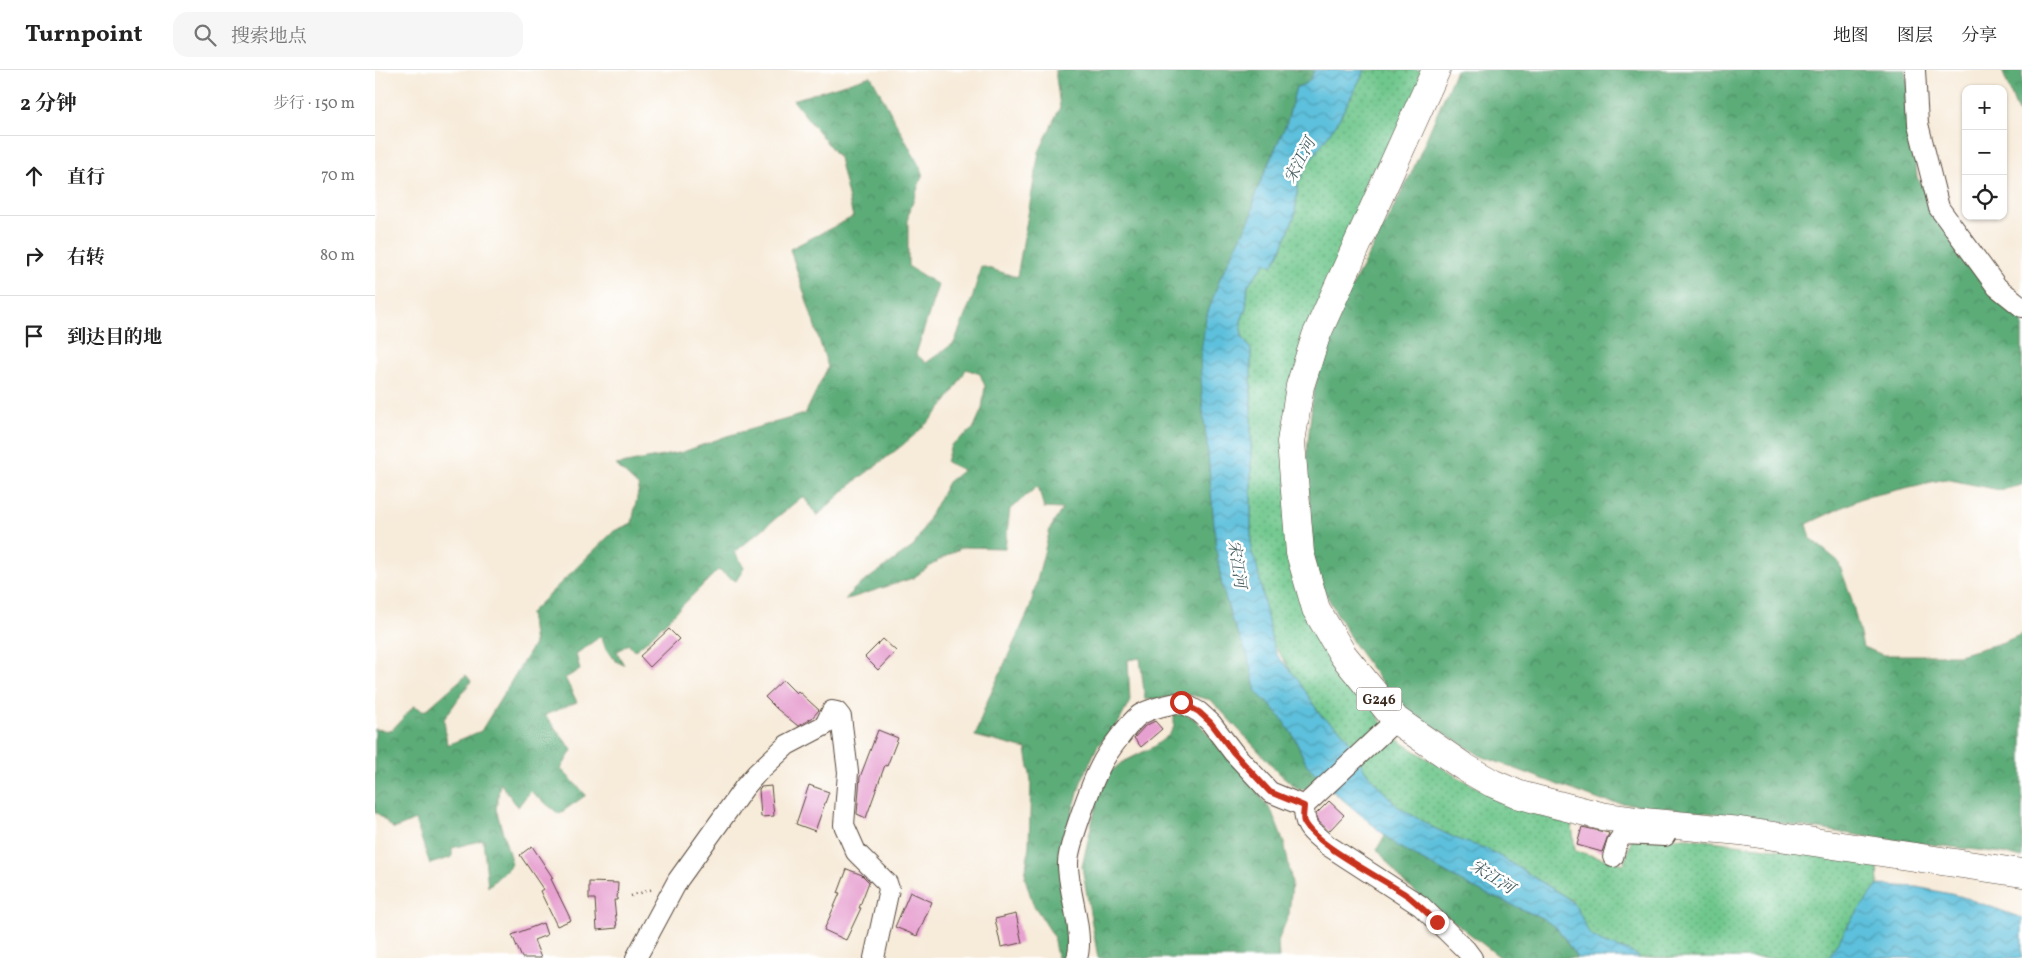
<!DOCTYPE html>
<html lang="zh">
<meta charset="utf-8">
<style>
:root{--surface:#fff;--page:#f6f6f6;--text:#222;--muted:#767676;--line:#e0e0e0}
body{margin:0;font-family:Vollkorn,"Noto Serif SC",serif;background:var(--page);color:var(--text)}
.controls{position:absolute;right:15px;top:15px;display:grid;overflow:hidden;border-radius:10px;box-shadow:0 1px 4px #0004}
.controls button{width:45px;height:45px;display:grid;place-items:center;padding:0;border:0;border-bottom:1px solid var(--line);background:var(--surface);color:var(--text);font:25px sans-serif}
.stop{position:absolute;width:15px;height:15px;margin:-11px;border:4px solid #c8321e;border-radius:50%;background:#fff}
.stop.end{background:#c8321e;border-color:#fff;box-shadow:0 1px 5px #0008}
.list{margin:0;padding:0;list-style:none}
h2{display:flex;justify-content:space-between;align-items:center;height:65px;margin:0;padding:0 20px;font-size:21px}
h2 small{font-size:16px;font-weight:400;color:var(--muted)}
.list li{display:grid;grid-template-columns:32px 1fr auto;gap:15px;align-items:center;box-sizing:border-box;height:80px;padding:0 20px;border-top:1px solid var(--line)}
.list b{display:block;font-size:19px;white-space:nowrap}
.list em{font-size:16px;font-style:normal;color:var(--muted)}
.icon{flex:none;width:28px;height:28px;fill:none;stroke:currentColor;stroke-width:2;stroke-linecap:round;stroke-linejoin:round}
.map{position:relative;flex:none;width:1647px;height:888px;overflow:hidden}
header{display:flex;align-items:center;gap:30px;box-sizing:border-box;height:70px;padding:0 25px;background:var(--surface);border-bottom:1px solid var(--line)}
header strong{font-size:24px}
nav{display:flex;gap:28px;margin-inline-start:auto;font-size:18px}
.search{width:350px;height:45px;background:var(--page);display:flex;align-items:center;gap:12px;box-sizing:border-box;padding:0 18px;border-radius:15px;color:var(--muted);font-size:19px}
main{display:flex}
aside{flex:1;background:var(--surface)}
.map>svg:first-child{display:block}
</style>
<header>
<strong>Turnpoint</strong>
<div class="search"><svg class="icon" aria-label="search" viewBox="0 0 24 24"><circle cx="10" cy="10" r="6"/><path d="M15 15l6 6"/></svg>搜索地点</div>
<nav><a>地图</a><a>图层</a><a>分享</a></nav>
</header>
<main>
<aside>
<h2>2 分钟<small>步行 · 150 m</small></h2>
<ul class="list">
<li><svg class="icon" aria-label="ahead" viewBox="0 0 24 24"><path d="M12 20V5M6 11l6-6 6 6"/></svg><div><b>直行</b></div><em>70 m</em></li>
<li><svg class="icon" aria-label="right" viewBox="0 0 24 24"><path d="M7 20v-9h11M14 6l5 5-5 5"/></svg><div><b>右转</b></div><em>80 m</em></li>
<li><svg class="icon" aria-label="arrive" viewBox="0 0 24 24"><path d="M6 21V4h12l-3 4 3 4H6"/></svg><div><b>到达目的地</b></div></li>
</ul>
</aside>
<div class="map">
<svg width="1647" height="888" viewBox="0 0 1647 888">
<defs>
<pattern id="grass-dots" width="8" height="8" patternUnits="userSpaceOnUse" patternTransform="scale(1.25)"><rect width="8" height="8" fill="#70c78d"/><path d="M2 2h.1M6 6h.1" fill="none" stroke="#5da273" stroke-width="1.8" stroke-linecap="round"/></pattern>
<pattern id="forest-crowns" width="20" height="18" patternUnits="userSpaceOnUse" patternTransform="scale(1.25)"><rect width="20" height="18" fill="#5cac78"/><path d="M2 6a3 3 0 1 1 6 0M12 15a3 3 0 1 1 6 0" fill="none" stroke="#4d8c62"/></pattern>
<pattern id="water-waves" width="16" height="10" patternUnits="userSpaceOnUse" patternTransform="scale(1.25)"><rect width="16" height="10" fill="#5dc0dc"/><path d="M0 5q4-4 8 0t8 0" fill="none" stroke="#4e9cb2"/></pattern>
</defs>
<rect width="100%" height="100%" fill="#fff"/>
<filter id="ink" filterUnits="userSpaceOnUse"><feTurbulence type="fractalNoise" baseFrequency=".02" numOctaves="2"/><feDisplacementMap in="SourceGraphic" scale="10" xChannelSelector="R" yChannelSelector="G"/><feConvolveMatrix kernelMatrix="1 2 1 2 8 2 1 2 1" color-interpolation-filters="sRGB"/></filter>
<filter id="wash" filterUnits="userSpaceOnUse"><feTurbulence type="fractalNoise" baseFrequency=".0096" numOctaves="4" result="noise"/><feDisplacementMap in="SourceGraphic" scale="20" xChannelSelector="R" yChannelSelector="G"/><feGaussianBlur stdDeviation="1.12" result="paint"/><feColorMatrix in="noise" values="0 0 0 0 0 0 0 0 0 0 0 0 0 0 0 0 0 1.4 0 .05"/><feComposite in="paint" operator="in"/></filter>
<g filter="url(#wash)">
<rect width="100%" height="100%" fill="#f7ebd9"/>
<path fill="url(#grass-dots)" stroke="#567856" d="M990,0H1053L942,247L914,452L1005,650L1029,674L1079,705L1139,737L1197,755L1200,781L1249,794L1257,769L1313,768L1502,792L1503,815L1477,849L1453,888H1265C1253,877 1235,878 1222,869C1208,861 1205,842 1196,830L1113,779L1087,771L1059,758L1022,736L991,702L971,666L964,658L946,646L897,572L882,496L876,480V280L867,266L866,251L871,238L873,215L891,192L897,195L906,180L920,145L923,113L934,91L962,53Z"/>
<g fill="url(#forest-crowns)" stroke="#4c6b4b">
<path d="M680,0H939C936,11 932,14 921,17L912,52L881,122L876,147L846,206L831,248L828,342L833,384L841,479L847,516L857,551L872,583L881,622L901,641L918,665L932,695L945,708L937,717L924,720L904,703L836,630L815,625L770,630L765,588L753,590L755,631L744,652L722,677L706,712L693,758L692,877L690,888H682L678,865L658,834L650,808L654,775L656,711L651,679L600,666L611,634L655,538L675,459L687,439L669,438L663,416L635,439L630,478L588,477L564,490L538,508L470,530L479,519L539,476L573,412L588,400L571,392L576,375L598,359L607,339L610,316L605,304L591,299C566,351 526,376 482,410C468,421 455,434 442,446L428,426L360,482L369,498L361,511L343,500L274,569L259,581L253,574L242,582L249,595C236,591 230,578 226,566L201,584L205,600L190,608L202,632L170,645L197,680L186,699L211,725L184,744L155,721L143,737L125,713L121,739L137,794L113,817L108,770L77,778V787L55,794L40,750L19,759L2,743H0V659L16,661L39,636L50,641L91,605L96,611L69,649L72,675L106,661L159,574L155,543L239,461L257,453L264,417L241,395L308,382L352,366L430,344L453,297L415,179L478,147L464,88L418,30L496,6L548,103L533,146V196L563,215L541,284L551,293L579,273L598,226L606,196L642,207L664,82L685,37Z"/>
<polygon points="1081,0 1530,0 1533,13 1542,107 1581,177 1647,249 1647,415 1625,420 1570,409 1487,428 1432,454 1436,469 1463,491 1476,527 1488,577 1508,585 1584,585 1629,572 1647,564 1647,788 1627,783 1494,767 1362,746 1227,731 1106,686 1022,634 979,574 940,505 931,390 938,325 952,264 1036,104"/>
<polygon points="1627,0 1647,0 1647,50 1642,40"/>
<polygon points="811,644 820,649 876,713 897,742 910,776 917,813 914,844 903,871 904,888 723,888 707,797 725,717 733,704 746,693 778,677 794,665 799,657 799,645"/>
<polygon points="1010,765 1024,777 1100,819 1167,848 1183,859 1202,888 1126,888 1029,813 1002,779"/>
</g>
<g fill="url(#water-waves)" stroke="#4c757d">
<path d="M939,0H990L962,53L934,92L923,113L920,145L906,180L897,196L891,192L873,215L871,238L866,251L867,266L876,280V480L882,496L897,572L902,585L922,608L946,646L964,658L971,666L991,702L1022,736L1059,758L1087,771L1113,779L1186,824C1193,828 1199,833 1203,840C1209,850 1210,863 1222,869C1235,878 1253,877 1265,888H1202L1183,859L1167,848L1100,819L1024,777L960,723L932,695L918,665L901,641L881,622L872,583L857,551L847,516L841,479L833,384L828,342L825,288L831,248L838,228L846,206L876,147L881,122L912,52L921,17C932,14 936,11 939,0Z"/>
<polygon points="1503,815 1542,817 1585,826 1647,848 1647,888 1453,888 1477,849"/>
</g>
<g id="blocks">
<g fill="#e7a1d0">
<polygon points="294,559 304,569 275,597 265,586"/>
<polygon points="508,569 521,581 503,600 490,587"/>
<polygon points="408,610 421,623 423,621 444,640 437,648 423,656 402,639 390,627"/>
<polygon points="780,651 787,659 766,677 759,668 770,656"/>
<polygon points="503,660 523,668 512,696 510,695 491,748 482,744 485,707"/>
<polygon points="434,715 454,722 440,761 421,754"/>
<polygon points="396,716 399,746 386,747 384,719 386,717"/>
<polygon points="954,731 969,745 954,761 944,752 941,744"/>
<polygon points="1207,757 1234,763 1227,782 1202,775"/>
<polygon points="157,776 178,808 176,809 196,850 182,856 165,821 168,819 145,785"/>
<polygon points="472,799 487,805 494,812 484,838 486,838 471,870 449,860 465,823 463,823"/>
<polygon points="214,812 243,813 242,830 239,830 242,858 222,860 220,829 214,829"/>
<polygon points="535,822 557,832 542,866 520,857"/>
<polygon points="641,844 647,873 626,877 620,849"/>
<polygon points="168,853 172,865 159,870 166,888 147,888 137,865"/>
</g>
</g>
</g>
<g filter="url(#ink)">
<use href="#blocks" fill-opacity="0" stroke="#57473a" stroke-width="1"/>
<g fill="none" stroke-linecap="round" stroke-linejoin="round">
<g stroke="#57473a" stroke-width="22">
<g id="minor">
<polyline points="1540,0 1543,54 1564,138 1622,217 1647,237"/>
<path d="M1021,650L929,736C929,759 936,761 952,775L1046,836L1091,880L1097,888"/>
<polyline points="1238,787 1242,773 1248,764 1290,766"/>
<polyline points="261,888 303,810 369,718 382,703 412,675 450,655 457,641 462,642 466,647 473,702 469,755 481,782 512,813 514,819 499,888"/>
<path d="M702,888C710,864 692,818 693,793C693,776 717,712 726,695C731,684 756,650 766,644C778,637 793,635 806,632L824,642L836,653L858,682L895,722L929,736"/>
</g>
</g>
<g stroke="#57473a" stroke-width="29">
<polyline id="highway" points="1061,0 941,266 925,316 916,372 925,483 941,539 968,585 1021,650 1089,697 1117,713 1145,725 1226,746 1269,752 1365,761 1647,803"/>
</g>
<polyline stroke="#57473a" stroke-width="2.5" stroke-dasharray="1 4" stroke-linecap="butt" points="256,826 278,819"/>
<use href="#minor" stroke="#fff" stroke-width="20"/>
<use href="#highway" stroke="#fff" stroke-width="28"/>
</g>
</g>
<g fill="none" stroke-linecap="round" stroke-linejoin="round" filter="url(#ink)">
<path stroke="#c8321e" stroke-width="6" d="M806,632L824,642L836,653L858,682L895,722L929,736C929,741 927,748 929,752C940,775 1010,810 1033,826C1043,834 1052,843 1062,852"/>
</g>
<g text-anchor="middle" stroke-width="5" stroke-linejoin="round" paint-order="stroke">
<rect fill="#fff" stroke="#766a62" stroke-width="1" x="981.5" y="617.5" width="45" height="23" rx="4"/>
<g font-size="14" font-weight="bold" fill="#3b2a1e">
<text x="1004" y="634">G246</text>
</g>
<g font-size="16" font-style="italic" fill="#475e60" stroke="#fff">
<text transform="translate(924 90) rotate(-62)" y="6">宋江河</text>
<text transform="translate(863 494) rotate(82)" y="6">宋江河</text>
<text transform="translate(1118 806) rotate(33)" y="6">宋江河</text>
</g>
</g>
</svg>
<div class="controls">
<button>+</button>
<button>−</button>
<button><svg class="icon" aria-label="locate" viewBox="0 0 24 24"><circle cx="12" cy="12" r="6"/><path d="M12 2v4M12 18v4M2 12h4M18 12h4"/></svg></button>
</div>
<div class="stop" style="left:806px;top:632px"></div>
<div class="stop end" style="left:1062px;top:852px"></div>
</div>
</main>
